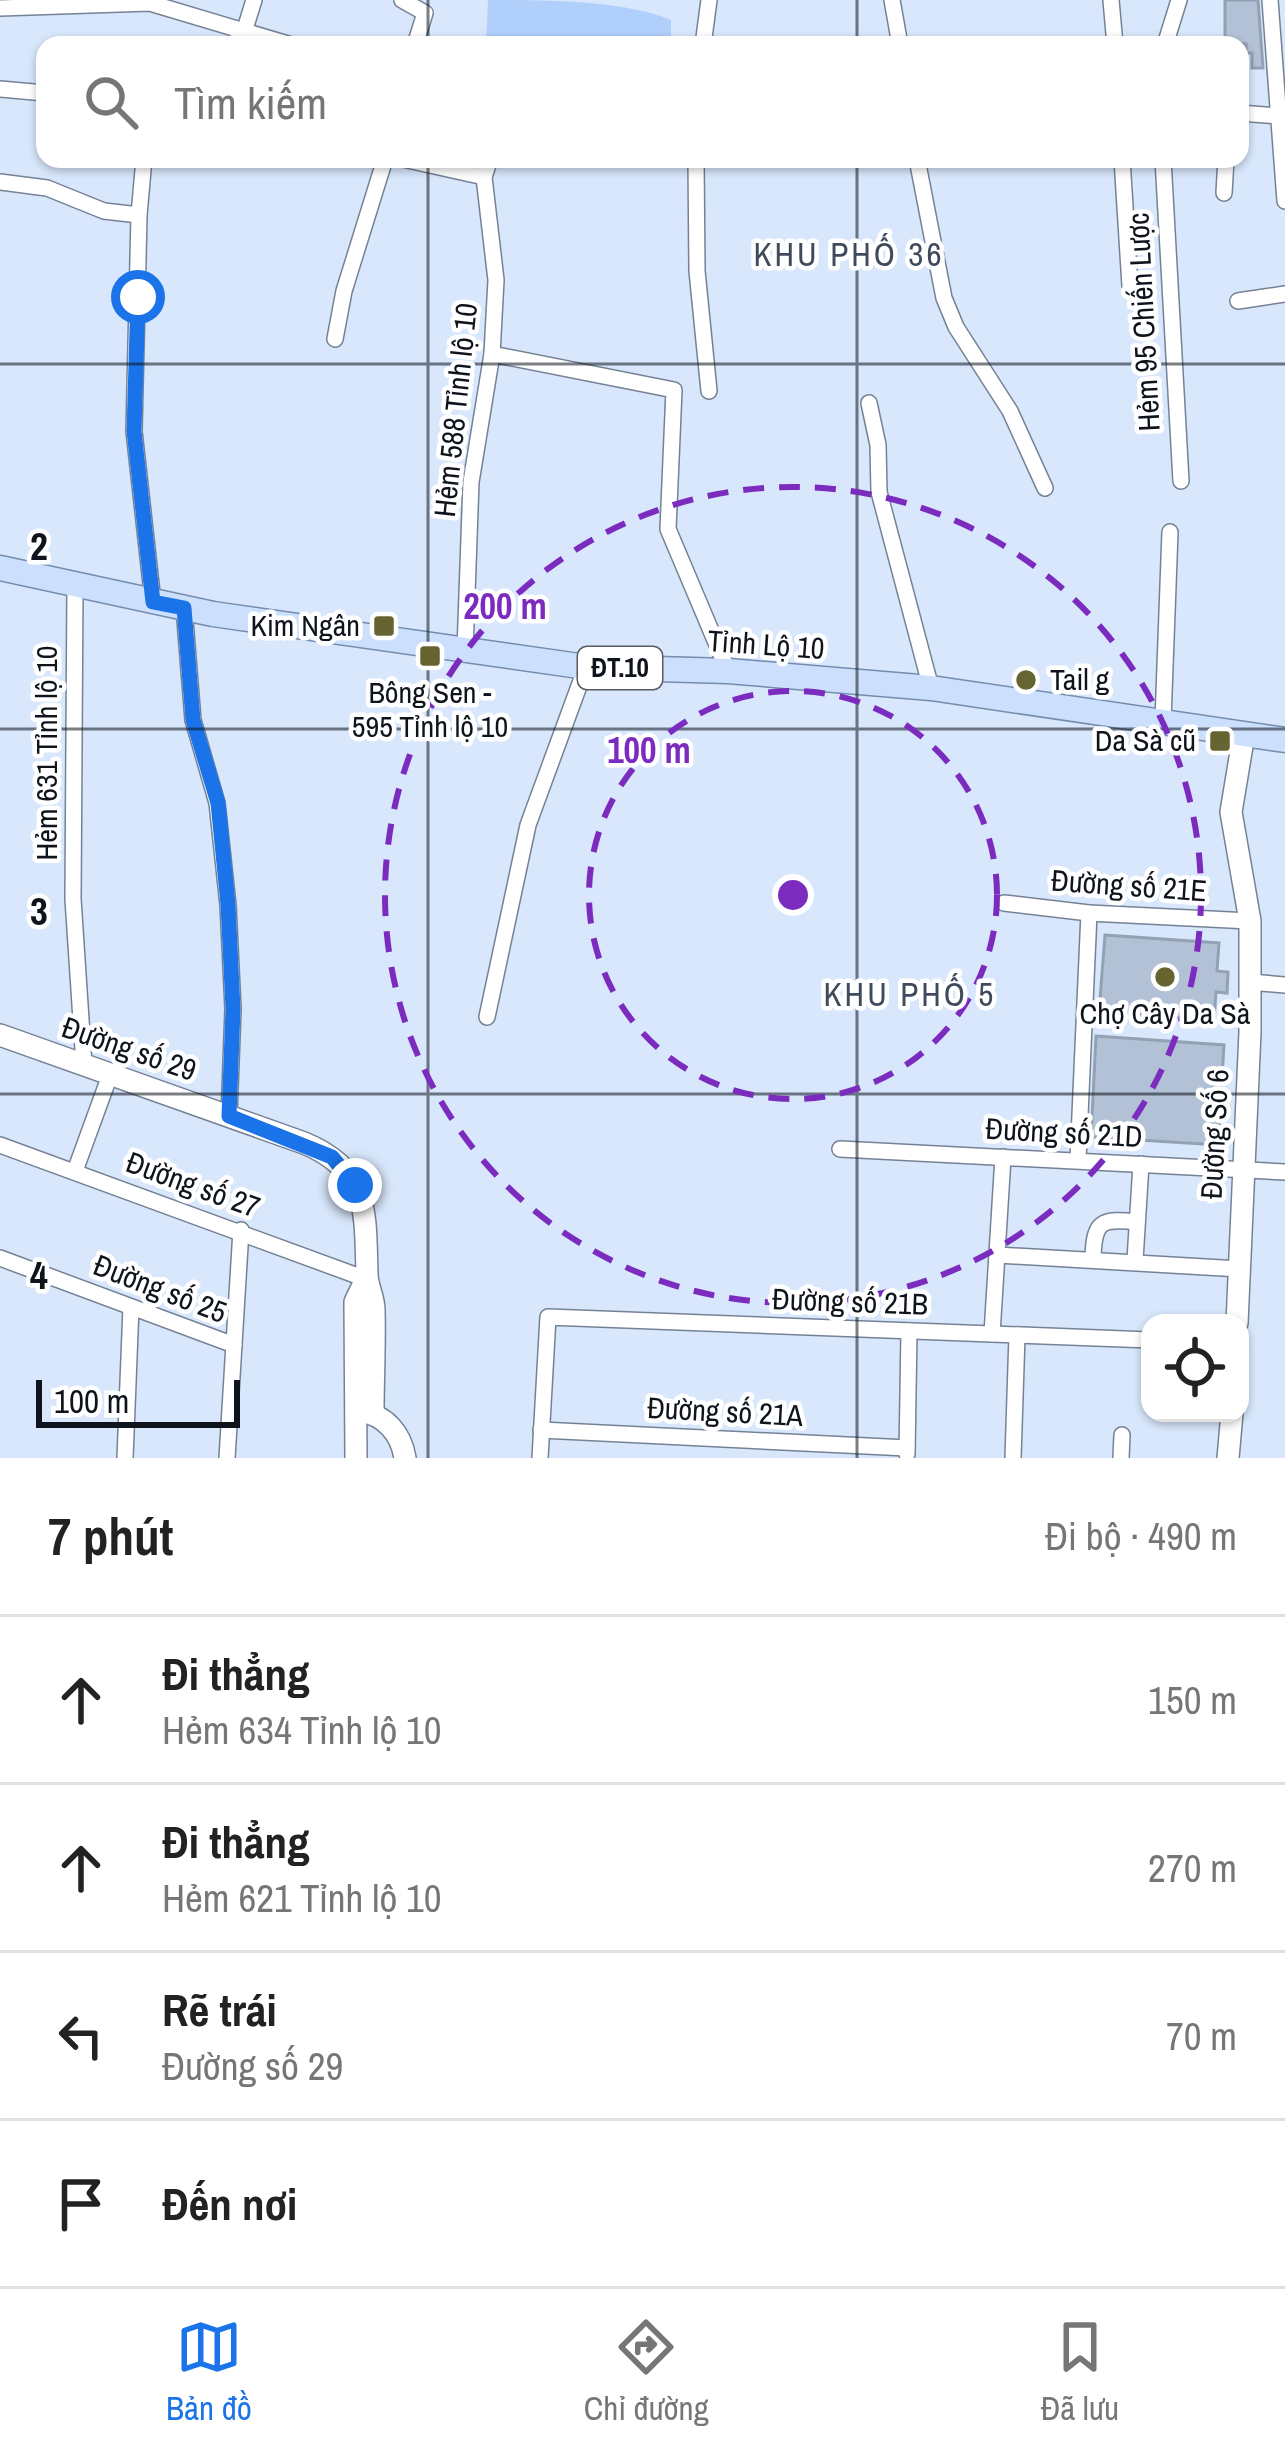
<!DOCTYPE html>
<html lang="vi">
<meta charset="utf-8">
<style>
:root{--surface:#fff;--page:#f2f2f2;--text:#222;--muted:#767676;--line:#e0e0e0;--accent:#1a73e8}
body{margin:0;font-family:"Archivo Narrow",sans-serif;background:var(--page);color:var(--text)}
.controls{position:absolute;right:36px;bottom:36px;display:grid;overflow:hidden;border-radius:24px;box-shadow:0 3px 9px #0004}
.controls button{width:108px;height:108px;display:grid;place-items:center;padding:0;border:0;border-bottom:3px solid var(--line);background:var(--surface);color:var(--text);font:60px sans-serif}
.scale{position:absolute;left:36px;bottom:30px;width:204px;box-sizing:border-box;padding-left:12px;border:6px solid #0f141c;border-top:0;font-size:33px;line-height:42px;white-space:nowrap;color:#0f141c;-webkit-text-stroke:9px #fff;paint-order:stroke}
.stop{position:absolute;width:36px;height:36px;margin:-27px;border:9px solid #1a73e8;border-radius:50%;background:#fff}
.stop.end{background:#1a73e8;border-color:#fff;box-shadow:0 3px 12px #0008}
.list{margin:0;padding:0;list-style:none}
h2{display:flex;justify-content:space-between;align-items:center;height:156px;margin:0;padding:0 48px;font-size:51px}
h2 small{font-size:39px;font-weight:400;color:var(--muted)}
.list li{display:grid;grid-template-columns:78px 1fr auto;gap:36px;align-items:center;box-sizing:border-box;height:168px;padding:0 48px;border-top:3px solid var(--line)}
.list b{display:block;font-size:45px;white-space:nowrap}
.list p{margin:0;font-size:39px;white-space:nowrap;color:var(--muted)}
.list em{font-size:39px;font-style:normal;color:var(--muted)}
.icon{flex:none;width:66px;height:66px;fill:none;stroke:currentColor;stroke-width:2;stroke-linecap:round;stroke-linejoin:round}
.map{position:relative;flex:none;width:1285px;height:1458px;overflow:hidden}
.search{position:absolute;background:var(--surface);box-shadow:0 3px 9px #0004;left:36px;right:36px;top:36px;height:132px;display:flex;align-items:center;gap:30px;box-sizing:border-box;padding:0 42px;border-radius:24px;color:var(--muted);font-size:45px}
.sheet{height:828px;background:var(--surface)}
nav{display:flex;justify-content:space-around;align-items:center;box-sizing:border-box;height:168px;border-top:3px solid var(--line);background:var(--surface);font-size:33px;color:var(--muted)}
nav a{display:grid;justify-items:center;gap:6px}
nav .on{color:var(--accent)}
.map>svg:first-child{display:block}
</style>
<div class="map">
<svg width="1285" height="1458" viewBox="0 0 1285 1458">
<rect width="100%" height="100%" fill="#d8e7fc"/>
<path fill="#b0cffb" d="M488,0C546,0 622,0 671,20V45H486Z"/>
<g fill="#b2c1d6" stroke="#93a1b5" stroke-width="3">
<polygon points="1225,0 1258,0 1263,68 1252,68 1252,53 1246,53 1246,44 1225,43"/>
<polygon points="1105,935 1219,943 1217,971 1228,972 1227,993 1216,992 1214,1020 1099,1012"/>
<polygon points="1096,1036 1224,1045 1218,1145 1091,1137"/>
</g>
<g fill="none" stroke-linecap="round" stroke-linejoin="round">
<g stroke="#758296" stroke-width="18">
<g id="street">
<polyline points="402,0 425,13 415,45"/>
<polyline points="892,0 900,45"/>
<polyline points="1111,0 1115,45"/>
<polyline points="1270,0 1285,201"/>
<polyline points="0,8 150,3 291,45"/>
<polyline points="233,45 245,29 254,0"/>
<polyline points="703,45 709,0"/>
<polyline points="1165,45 1179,0"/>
<polyline points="0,89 45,93"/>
<polyline points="1240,113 1279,116"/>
<polyline points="144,159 139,215 134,431 153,602"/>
<polyline points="403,159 484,177"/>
<polyline points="696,159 697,271 709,391"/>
<polyline points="917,159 944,298 956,327 1010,411 1045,488"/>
<polyline points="1122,159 1130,286"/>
<polyline points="1163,159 1181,481"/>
<polyline points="0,182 47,188 104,211 139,215"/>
<polyline points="1224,193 1226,159"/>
<polyline points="1238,301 1285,294"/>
<polyline points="335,339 344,291 385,159"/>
<polyline points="492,354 674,390 668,529 728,671"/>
<polyline points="869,403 878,445 879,492 931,688"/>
<polyline points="75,584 73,899 84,1065"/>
<polyline points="184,608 193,720 217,803 228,905 233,1009 229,1116"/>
<polyline points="465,650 471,482 492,354 496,280 484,177 490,159"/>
<polyline points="1163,720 1170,532"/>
<polyline points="1004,903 1089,913 1250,921"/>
<polyline points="1250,982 1285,985"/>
<polyline points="487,1017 528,825 586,667"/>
<polyline points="0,1145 366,1279"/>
<polyline points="840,1149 1285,1172"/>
<polyline points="1078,1160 1089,913"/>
<polyline points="75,1171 110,1075"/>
<polyline points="998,1255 1240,1269"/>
<polyline points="0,1258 234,1345"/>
<path d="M1093,1258C1094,1221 1101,1218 1137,1222"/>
<polyline points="1135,1260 1141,1164"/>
<polyline points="992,1334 1003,1157"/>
<polyline points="541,1430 907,1448"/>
<polyline points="907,1454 909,1331"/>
<polyline points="125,1458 131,1307"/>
<polyline points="227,1458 241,1230"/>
<polyline points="540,1458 548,1317 1150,1340"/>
<polyline points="1013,1458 1017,1335"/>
<polyline points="1121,1458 1122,1435"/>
</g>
</g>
<g stroke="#758296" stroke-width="24">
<g id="secondary">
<path d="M0,1035L304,1143C370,1170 365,1213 367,1274C367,1286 374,1297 374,1310C375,1344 373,1379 373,1413"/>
<polyline points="1237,1323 1250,1032 1250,921 1231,812 1244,734"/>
<path d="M360,1411C385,1415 401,1433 405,1458"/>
<polyline points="356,1458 355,1302 366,1279"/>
<polyline points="1228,1458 1232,1413"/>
</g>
</g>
<g stroke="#748cad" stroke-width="27">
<polyline id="primary" points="0,568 213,614 586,667 728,671 931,688 1285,740"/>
</g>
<use href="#street" stroke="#fff" stroke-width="15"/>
<use href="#secondary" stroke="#fff" stroke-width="21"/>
<use href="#primary" stroke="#cce0fd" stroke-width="24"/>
</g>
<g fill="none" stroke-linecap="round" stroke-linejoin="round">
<polyline stroke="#1a73e8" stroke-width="15" points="138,297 134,431 153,602 184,608 193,720 218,803 228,904 233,1009 229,1116 332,1157 355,1185"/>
</g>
<path fill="none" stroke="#0f141c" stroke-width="3" stroke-opacity="0.55" d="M428,0V45M857,0V45M428,159V1458M857,159V1458M0,364H1285M0,729H1285M0,1094H1285"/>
<g fill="none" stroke="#7b2cbf" stroke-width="6" stroke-dasharray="21 15">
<circle cx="793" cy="895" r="204"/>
<circle cx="793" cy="895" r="408"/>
</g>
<g fill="#666431" stroke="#fff" stroke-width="4.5">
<rect x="372" y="614" width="24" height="24" rx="6"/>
<rect x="418" y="644" width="24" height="24" rx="6"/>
<circle cx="1026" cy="680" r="12"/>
<rect x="1208" y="729" width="24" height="24" rx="6"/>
<circle cx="1165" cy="977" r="12"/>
</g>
<g text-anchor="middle" stroke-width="9" stroke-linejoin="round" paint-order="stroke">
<rect fill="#fff" stroke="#575a60" stroke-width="3" x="578" y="647" width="84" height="42" rx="9"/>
<g font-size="27" font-weight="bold" fill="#0f141c">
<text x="620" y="677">ĐT.10</text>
</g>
<g font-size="30" fill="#0f141c" stroke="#fff">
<text transform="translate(1144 322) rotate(-93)" y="10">Hẻm 95 Chiến Lược</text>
<text transform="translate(456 410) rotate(-84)" y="10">Hẻm 588 Tỉnh lộ 10</text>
<text transform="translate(766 645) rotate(4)" y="10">Tỉnh Lộ 10</text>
<text transform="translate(47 753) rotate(-90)" y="10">Hẻm 631 Tỉnh lộ 10</text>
<text transform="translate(1129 886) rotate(4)" y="10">Đường số 21E</text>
<text transform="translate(129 1049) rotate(19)" y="10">Đường số 29</text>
<text transform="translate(1064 1133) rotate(3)" y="10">Đường số 21D</text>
<text transform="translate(1215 1134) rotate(-87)" y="10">Đường Số 6</text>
<text transform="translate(193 1185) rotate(20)" y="10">Đường số 27</text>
<text transform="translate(160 1289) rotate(21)" y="10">Đường số 25</text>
<text transform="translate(850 1302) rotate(2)" y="10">Đường số 21B</text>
<text transform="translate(725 1412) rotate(3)" y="10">Đường số 21A</text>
</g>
<g font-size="30" fill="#0f141c" stroke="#fff" text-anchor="end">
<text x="360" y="636">Kim Ngân</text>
<text x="1050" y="690" text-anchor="start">Tail g</text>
<text x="430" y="703" text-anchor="middle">Bông Sen -<tspan x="430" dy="34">595 Tỉnh lộ 10</tspan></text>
<text x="1196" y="751">Da Sà cũ</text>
<text x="1165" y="1024" text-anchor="middle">Chợ Cây Da Sà</text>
</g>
<g font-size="33" letter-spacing="3" fill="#3f4b5c" stroke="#fff">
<text x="849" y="266">KHU PHỐ 36</text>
<text x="910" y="1006">KHU PHỐ 5</text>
</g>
</g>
<g font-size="39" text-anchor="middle" font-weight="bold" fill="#0f141c" stroke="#fff" stroke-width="9" stroke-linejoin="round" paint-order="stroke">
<text x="39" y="560">2</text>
<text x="39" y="925">3</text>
<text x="39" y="1289">4</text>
</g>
<circle cx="793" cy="895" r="18" fill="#7b2cbf" stroke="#fff" stroke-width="6"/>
<g font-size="36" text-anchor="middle" font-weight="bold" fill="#7b2cbf" stroke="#fff" stroke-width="9" stroke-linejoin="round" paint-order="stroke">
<text x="505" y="619">200 m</text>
<text x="649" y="763">100 m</text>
</g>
</svg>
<div class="controls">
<button><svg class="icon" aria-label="locate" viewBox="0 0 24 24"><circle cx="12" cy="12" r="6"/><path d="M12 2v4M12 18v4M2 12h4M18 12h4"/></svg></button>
</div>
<div class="scale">100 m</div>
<div class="stop" style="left:138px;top:297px"></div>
<div class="stop end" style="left:355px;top:1185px"></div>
<div class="search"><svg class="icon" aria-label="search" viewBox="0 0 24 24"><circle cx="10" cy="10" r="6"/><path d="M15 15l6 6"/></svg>Tìm kiếm</div>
</div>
<section class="sheet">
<h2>7 phút<small>Đi bộ · 490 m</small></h2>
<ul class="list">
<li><svg class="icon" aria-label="ahead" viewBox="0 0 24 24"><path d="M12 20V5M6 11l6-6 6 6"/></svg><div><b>Đi thẳng</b><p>Hẻm 634 Tỉnh lộ 10</p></div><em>150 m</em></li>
<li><svg class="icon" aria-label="ahead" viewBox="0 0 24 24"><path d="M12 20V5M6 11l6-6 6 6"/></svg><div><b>Đi thẳng</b><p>Hẻm 621 Tỉnh lộ 10</p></div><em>270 m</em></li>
<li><svg class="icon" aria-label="left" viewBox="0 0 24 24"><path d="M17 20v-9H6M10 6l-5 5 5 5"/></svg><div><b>Rẽ trái</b><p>Đường số 29</p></div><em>70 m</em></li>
<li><svg class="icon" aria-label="arrive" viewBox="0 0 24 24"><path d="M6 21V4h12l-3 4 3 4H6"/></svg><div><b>Đến nơi</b></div></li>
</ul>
</section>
<nav>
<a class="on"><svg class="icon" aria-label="map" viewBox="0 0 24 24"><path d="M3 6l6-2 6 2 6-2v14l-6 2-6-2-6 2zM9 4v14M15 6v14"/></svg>Bản đồ</a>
<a><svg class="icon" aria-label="directions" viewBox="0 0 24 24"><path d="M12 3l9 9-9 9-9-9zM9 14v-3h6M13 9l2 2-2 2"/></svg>Chỉ đường</a>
<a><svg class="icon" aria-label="saved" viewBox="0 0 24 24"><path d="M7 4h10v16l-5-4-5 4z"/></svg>Đã lưu</a>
</nav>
